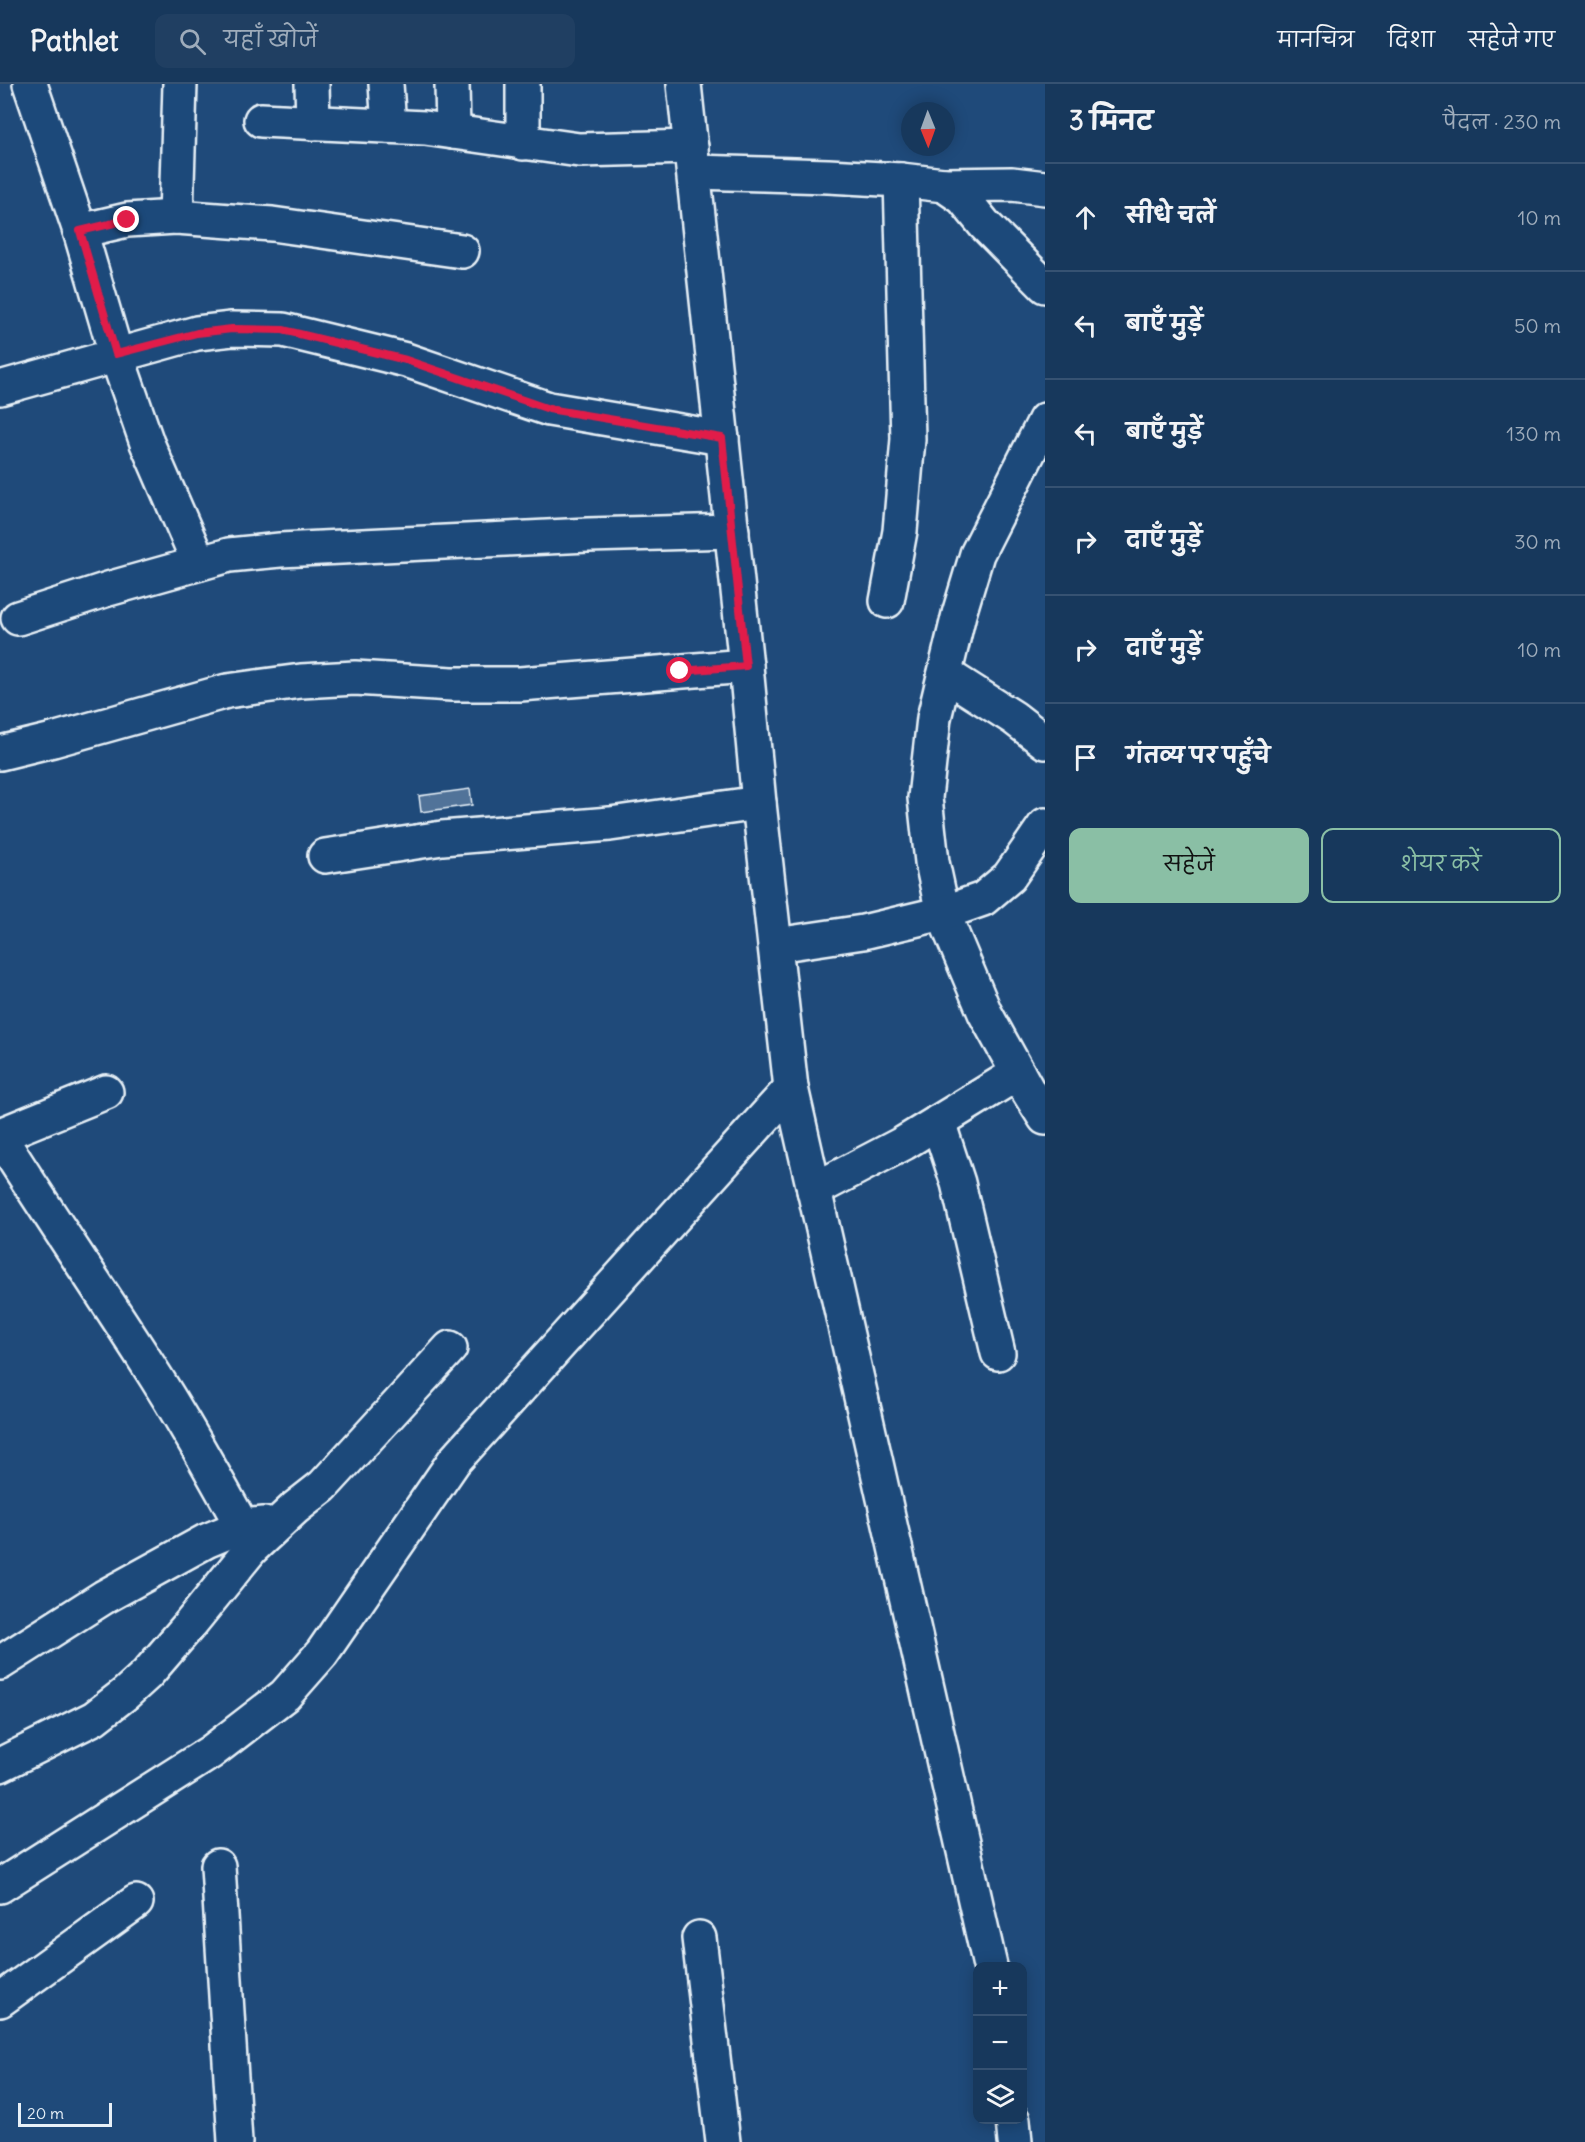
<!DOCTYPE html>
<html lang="hi">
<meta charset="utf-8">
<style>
:root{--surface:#17385c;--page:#203f62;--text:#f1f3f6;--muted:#9eacbb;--line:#365272;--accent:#8abfa5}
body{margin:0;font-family:Delius,"Playpen Sans Deva",sans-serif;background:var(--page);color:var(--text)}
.controls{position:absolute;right:18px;bottom:18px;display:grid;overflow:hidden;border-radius:12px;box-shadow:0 3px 15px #0003}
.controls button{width:54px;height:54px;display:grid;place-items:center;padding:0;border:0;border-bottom:2px solid var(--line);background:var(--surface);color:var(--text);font:30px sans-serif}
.compass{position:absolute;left:901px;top:18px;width:54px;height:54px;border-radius:50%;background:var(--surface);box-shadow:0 3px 15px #0003;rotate:179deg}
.scale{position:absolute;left:18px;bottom:15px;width:94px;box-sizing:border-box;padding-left:6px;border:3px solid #e8f1f8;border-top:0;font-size:16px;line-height:21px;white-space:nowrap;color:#e8f1f8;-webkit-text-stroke:4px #1f4a7a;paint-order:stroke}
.stop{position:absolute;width:18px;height:18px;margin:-14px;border:4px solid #e11d48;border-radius:50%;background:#fff}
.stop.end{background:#e11d48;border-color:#fff;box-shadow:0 2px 6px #0008}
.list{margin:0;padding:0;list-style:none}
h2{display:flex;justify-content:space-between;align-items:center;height:78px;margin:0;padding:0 24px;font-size:26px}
h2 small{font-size:20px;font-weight:400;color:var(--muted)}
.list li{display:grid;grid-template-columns:39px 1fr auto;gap:18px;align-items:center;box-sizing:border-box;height:108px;padding:0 24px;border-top:2px solid var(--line)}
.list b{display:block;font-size:22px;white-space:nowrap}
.list em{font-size:20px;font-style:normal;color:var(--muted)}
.actions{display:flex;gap:12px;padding:18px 24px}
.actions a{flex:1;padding:14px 0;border:2px solid var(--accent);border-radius:12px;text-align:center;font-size:21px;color:var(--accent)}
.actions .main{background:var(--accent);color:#111}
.icon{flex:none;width:33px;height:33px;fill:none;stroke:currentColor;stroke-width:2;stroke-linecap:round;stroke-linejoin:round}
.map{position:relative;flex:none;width:1045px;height:2058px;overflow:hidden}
header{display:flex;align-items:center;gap:36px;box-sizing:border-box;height:84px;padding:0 30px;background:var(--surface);border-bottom:2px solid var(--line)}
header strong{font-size:28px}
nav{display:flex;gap:33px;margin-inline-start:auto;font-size:21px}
.search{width:420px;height:54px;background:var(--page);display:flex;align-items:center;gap:15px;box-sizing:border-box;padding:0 21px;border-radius:12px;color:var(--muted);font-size:22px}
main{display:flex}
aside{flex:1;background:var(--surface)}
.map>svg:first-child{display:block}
</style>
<header>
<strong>Pathlet</strong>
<div class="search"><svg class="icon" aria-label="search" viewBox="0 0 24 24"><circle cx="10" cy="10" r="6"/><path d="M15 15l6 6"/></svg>यहाँ खोजें</div>
<nav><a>मानचित्र</a><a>दिशा</a><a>सहेजे गए</a></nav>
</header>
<main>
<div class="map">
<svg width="1045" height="2058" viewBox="0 0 1045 2058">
<rect width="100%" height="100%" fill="#1f4a7a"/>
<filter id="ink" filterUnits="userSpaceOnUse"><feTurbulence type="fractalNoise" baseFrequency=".0167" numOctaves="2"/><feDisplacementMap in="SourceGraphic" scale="12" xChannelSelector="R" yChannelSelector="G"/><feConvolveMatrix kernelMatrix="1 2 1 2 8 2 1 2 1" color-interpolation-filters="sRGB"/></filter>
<g filter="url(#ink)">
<polygon fill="#517399" stroke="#e8f1f8" stroke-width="1.5" points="470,705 472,721 421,728 419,712"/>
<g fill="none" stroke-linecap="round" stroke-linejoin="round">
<g stroke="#e8f1f8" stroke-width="38">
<g id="minor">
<polyline points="30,0 80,147 116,270 147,359 199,479"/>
<polyline points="312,0 313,39"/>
<polyline points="386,0 389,42"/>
<polyline points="452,0 453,48"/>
<polyline points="684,0 746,582 759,719 791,1004 990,1882"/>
<polyline points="261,36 425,44 579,66 691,63"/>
<polyline points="523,59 523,0"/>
<polyline points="694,88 828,92 901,96 944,101 963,114 984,140 1045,202"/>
<polyline points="944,101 1012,100 1045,104"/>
<polyline points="176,133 180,0"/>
<polyline points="80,147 127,136 176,133 272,140 462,167"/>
<polyline points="0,304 197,249 232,245 283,246 406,276 549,325 722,354"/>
<polyline points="1045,336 977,470 959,530 934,634 925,714 932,778 943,829 985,929 1028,1007 1045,1034"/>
<polyline points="887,517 900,447 908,355 901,96"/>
<polyline points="18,534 108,505 229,471 280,466 588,451 732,447"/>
<polyline points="945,590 1014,634 1045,658"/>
<polyline points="0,669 53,656 227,607 301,597 355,594 452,600 520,600 746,582"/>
<polyline points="325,772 442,754 610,740 759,719"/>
<polyline points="776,861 863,848 943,829 983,815 1009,793 1045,741"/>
<polyline points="938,1038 958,1099 998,1269"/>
<polyline points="0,1051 106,1008"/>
<path d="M0,1053C47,1128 97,1201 145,1276C180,1330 211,1386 242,1442"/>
<polyline points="814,1106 904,1059 1018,989"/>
<polyline points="0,1579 104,1513 206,1457 242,1442 264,1440"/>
<polyline points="0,1681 94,1634 125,1610 147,1590 191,1539 251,1465 295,1424 323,1402 450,1264"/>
<polyline points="218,1782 235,2058"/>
<polyline points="0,1802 211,1668 285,1611 322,1569 454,1377 791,1004"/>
<polyline points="699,1854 723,2058"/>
<polyline points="0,1916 136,1818"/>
<polyline points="1013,2036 1015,2058"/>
</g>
</g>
<use href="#minor" stroke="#1f4a7a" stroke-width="33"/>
</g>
</g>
<g fill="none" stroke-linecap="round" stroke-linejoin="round" filter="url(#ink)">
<polyline stroke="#e11d48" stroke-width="8" points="127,136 80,147 116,270 197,249 232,245 283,246 406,276 549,325 722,354 746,582 680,587"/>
</g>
</svg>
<div class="controls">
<button>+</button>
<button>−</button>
<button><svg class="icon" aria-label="layers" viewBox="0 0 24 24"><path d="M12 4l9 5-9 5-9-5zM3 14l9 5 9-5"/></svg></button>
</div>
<svg class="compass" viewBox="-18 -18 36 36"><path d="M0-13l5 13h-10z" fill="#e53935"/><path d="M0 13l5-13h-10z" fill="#9eacbb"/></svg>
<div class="scale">20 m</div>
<div class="stop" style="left:680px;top:587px"></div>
<div class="stop end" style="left:127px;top:136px"></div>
</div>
<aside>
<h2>3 मिनट<small>पैदल · 230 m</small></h2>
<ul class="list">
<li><svg class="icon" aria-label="ahead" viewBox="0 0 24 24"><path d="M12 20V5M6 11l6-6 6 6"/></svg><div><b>सीधे चलें</b></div><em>10 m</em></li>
<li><svg class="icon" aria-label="left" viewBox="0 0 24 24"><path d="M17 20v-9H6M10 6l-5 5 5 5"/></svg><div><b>बाएँ मुड़ें</b></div><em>50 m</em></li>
<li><svg class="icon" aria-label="left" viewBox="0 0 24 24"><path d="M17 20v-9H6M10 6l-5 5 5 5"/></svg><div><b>बाएँ मुड़ें</b></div><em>130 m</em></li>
<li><svg class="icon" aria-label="right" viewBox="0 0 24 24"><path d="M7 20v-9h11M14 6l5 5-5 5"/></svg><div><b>दाएँ मुड़ें</b></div><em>30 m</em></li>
<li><svg class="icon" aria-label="right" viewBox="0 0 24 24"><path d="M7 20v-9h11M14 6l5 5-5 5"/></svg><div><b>दाएँ मुड़ें</b></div><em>10 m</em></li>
<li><svg class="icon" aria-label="arrive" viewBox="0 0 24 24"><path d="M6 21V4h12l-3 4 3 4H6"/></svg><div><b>गंतव्य पर पहुँचे</b></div></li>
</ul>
<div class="actions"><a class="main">सहेजें</a><a>शेयर करें</a></div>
</aside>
</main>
